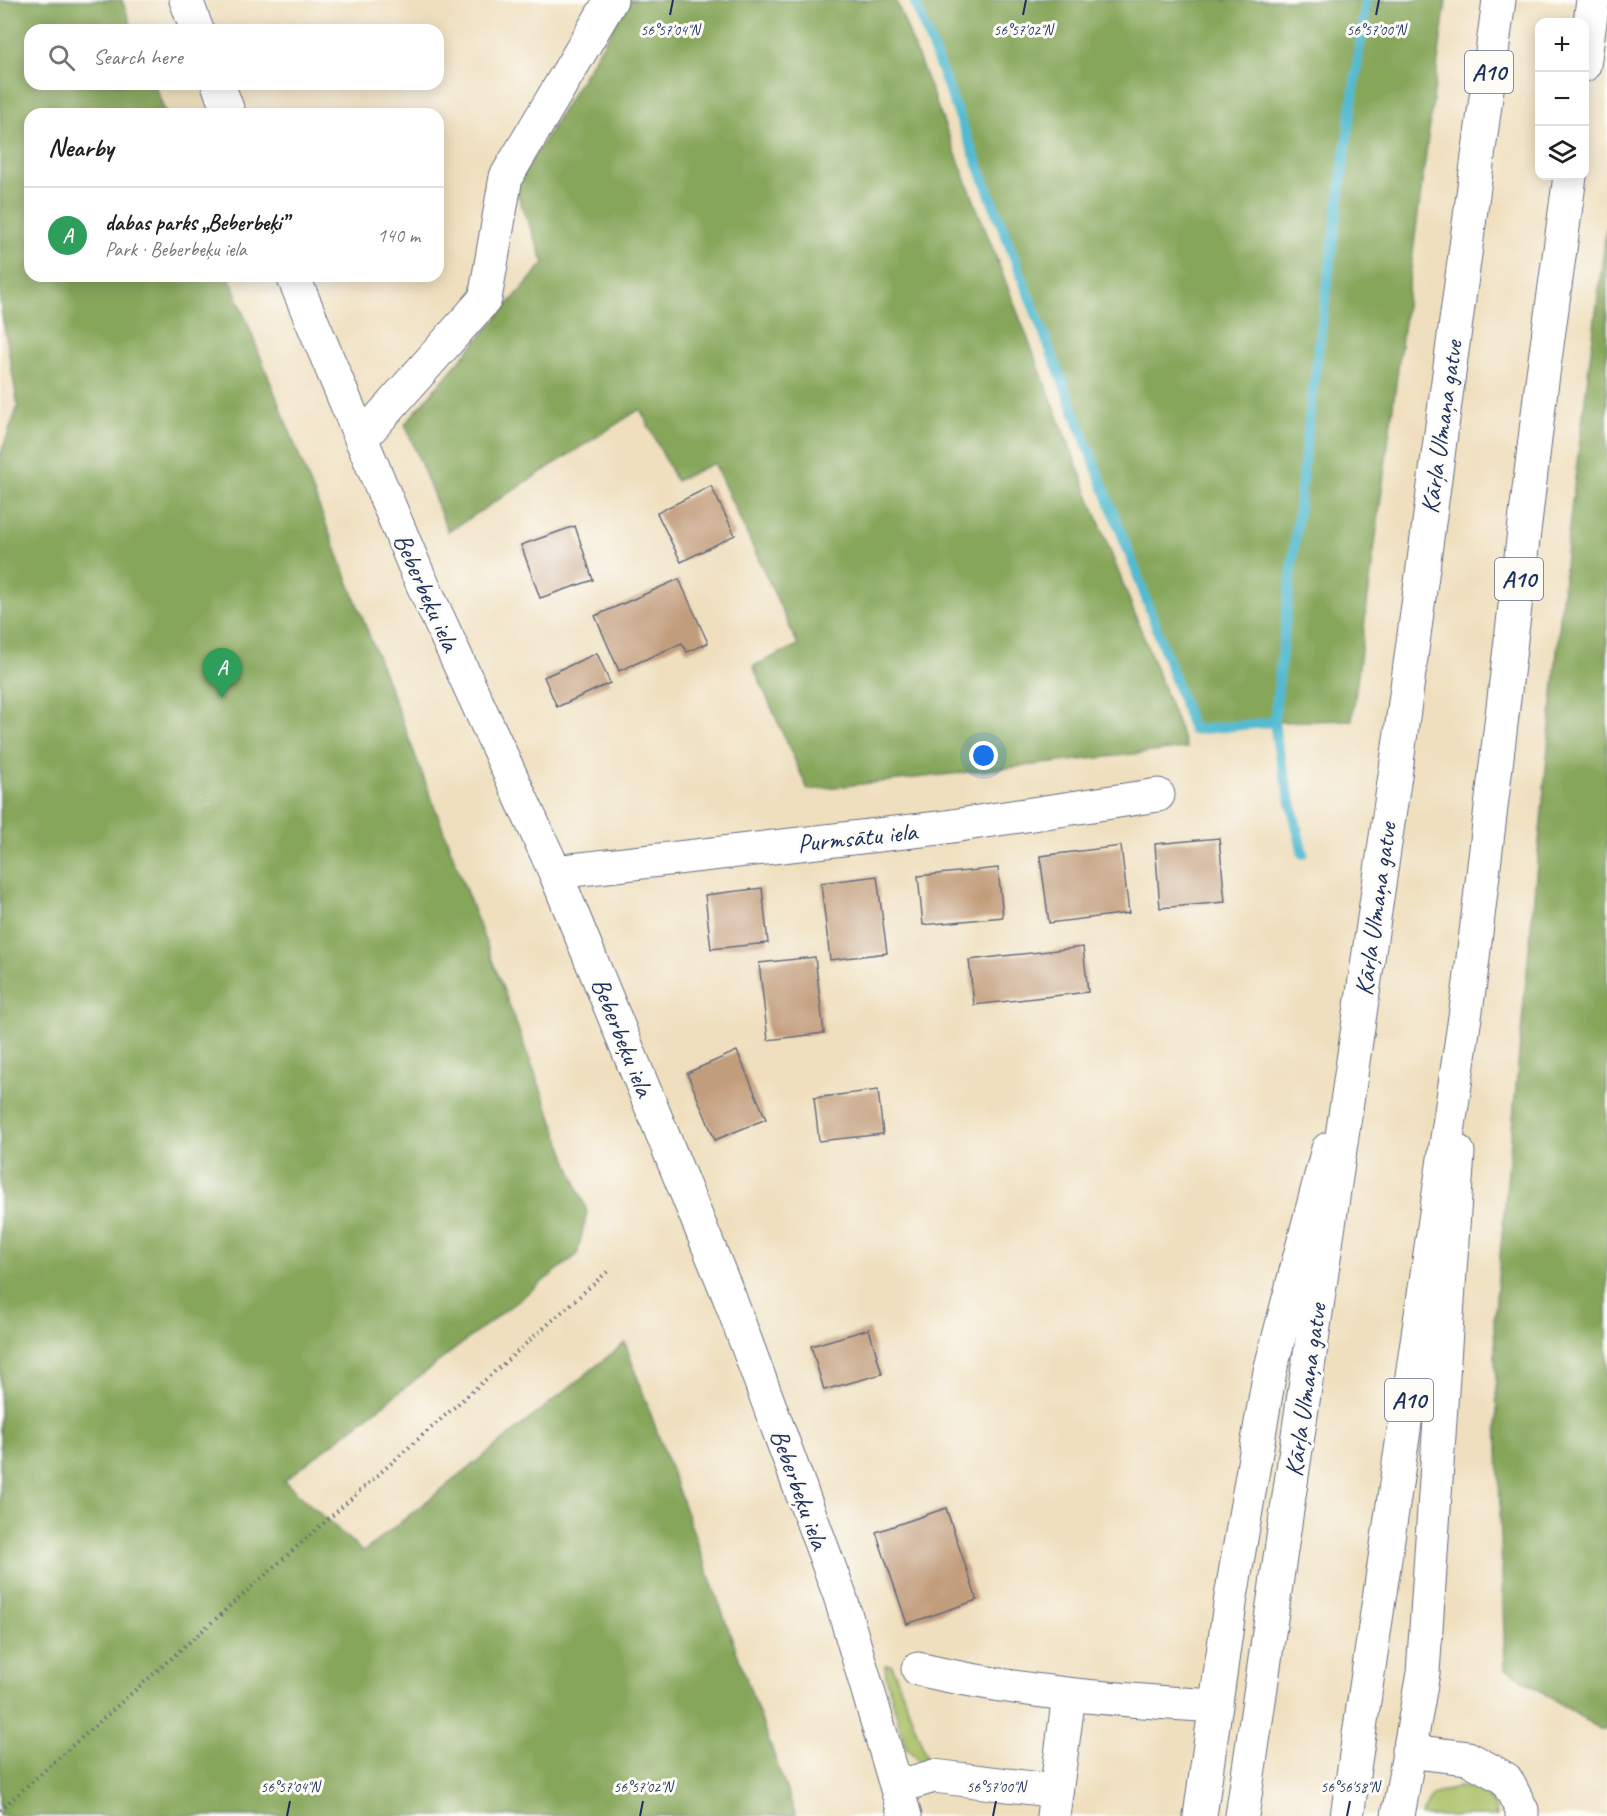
<!DOCTYPE html>
<meta charset="utf-8">
<style>
:root{--surface:#fff;--page:#f2f2f2;--text:#202124;--muted:#757577;--line:#e0e0e0;--accent:#7c3aed}
body{margin:0;font-family:Caveat,sans-serif;background:var(--page);color:var(--text)}
.controls{position:absolute;right:18px;top:18px;display:grid;overflow:hidden;border-radius:12px;box-shadow:0 3px 15px #0003}
.controls button{width:54px;height:54px;display:grid;place-items:center;padding:0;border:0;border-bottom:2px solid var(--line);background:var(--surface);color:var(--text);font:30px sans-serif}
.you{position:absolute;left:984px;top:756px;width:21px;height:21px;margin:-15px;border:4px solid #fff;border-radius:50%;background:#1a73e8;box-shadow:0 0 0 9px #1a73e833}
.badge{display:grid;place-items:center;width:39px;height:39px;border-radius:50%;background:var(--accent);color:#fff;font-size:20px;font-weight:700}
.pin{position:absolute;translate:-50% -50px;filter:drop-shadow(0 2px 3px #0008)}
.pin::after{content:'';position:absolute;top:32px;width:21px;height:18px;background:inherit;clip-path:polygon(0 0,100% 0,50% 100%)}
.list{margin:0;padding:0;list-style:none}
h2{display:flex;justify-content:space-between;align-items:center;height:78px;margin:0;padding:0 24px;font-size:26px}
h2 small{font-size:20px;font-weight:400;color:var(--muted)}
.list li{display:grid;grid-template-columns:39px 1fr auto;gap:18px;align-items:center;box-sizing:border-box;height:96px;padding:0 24px;border-top:2px solid var(--line)}
.list b{display:block;font-size:22px;white-space:nowrap}
.list p{margin:0;font-size:20px;white-space:nowrap;color:var(--muted)}
.list em{font-size:20px;font-style:normal;color:var(--muted)}
.icon{flex:none;width:33px;height:33px;fill:none;stroke:currentColor;stroke-width:2;stroke-linecap:round;stroke-linejoin:round}
.map{position:relative;flex:none;width:1607px;height:1816px;overflow:hidden}
.search{position:absolute;background:var(--surface);box-shadow:0 3px 15px #0003;left:24px;top:24px;width:420px;height:66px;display:flex;align-items:center;gap:15px;box-sizing:border-box;padding:0 21px;border-radius:18px;color:var(--muted);font-size:22px}
.panel{position:absolute;background:var(--surface);box-shadow:0 3px 15px #0003;left:24px;top:108px;width:420px;height:174px;border-radius:18px}
.map>svg:first-child{display:block}
</style>
<div class="map">
<svg width="1607" height="1816" viewBox="0 0 1607 1816">
<rect width="100%" height="100%" fill="#fdfcf7"/>
<filter id="ink" filterUnits="userSpaceOnUse"><feTurbulence type="fractalNoise" baseFrequency=".0167" numOctaves="2"/><feDisplacementMap in="SourceGraphic" scale="12" xChannelSelector="R" yChannelSelector="G"/><feConvolveMatrix kernelMatrix="1 2 1 2 8 2 1 2 1" color-interpolation-filters="sRGB"/></filter>
<filter id="wash" filterUnits="userSpaceOnUse"><feTurbulence type="fractalNoise" baseFrequency=".008" numOctaves="4" result="noise"/><feDisplacementMap in="SourceGraphic" scale="24" xChannelSelector="R" yChannelSelector="G"/><feGaussianBlur stdDeviation="1.35" result="paint"/><feColorMatrix in="noise" values="0 0 0 0 0 0 0 0 0 0 0 0 0 0 0 0 0 1.4 0 .05"/><feComposite in="paint" operator="in"/></filter>
<g filter="url(#wash)">
<rect width="100%" height="100%" fill="#efdfbe"/>
<g fill="#a8bf64" stroke="#627761" stroke-width="1.5">
<polygon points="885,1665 892,1665 930,1766 918,1760 905,1746 886,1676"/>
<polygon points="1459,1787 1479,1789 1495,1807 1497,1816 1421,1816 1432,1795"/>
</g>
<g fill="#86a65a" stroke="#506a5c" stroke-width="1.5">
<polygon points="0,0 122,0 133,30 30,30 30,84 154,84 166,114 30,114 30,276 229,276 388,683 587,1212 577,1255 284,1481 363,1552 625,1343 796,1816 0,1816 0,456 18,406 0,303"/>
<polygon points="630,0 896,0 1187,748 808,790 753,666 798,645 714,463 676,481 640,409 448,532 405,424 544,263 515,188"/>
<polygon points="914,0 1446,0 1352,720 1274,722 1193,730 1136,571"/>
<polygon points="1607,224 1607,1729 1599,1729 1505,1668 1494,1320 1568,535"/>
</g>
<g fill="none" stroke-linecap="round" stroke-linejoin="round">
<g stroke="#52bad0" stroke-width="10">
<polyline points="914,0 1136,571 1193,730 1274,722"/>
<polyline points="1303,854 1277,743 1274,722 1310,411 1366,0"/>
</g>
</g>
<g id="blocks">
<g fill="#c29d7c">
<polygon points="711,486 735,535 681,562 657,513"/>
<polygon points="575,526 593,580 540,598 521,545"/>
<polygon points="679,579 708,643 687,652 682,643 619,671 595,616"/>
<polygon points="597,653 610,683 557,707 544,677"/>
<polygon points="1219,838 1225,902 1160,908 1155,844"/>
<polygon points="1121,846 1129,913 1049,923 1040,856"/>
<polygon points="998,868 1003,917 923,925 918,876"/>
<polygon points="877,876 887,953 830,960 821,883"/>
<polygon points="762,888 768,943 711,949 705,895"/>
<polygon points="1083,947 1088,992 974,1005 969,960"/>
<polygon points="815,957 824,1033 768,1040 759,963"/>
<polygon points="737,1051 766,1119 715,1140 687,1073"/>
<polygon points="878,1090 883,1134 819,1141 814,1098"/>
<polygon points="869,1329 882,1374 824,1390 811,1346"/>
<polygon points="946,1508 977,1600 907,1624 876,1532"/>
</g>
</g>
</g>
<g filter="url(#ink)">
<use href="#blocks" fill-opacity="0" stroke="#656d80" stroke-width="1.5"/>
<g fill="none" stroke-linecap="round" stroke-linejoin="round">
<g stroke="#656d80" stroke-width="35">
<g id="minor">
<polyline points="186,0 197,30"/>
<polyline points="218,84 229,114"/>
<polyline points="293,276 417,572 555,872 730,1299 840,1596 905,1816"/>
<polyline points="361,439 485,299 506,177 611,0"/>
<polyline points="555,872 939,828 1158,795"/>
<path d="M918,1669C1016,1692 1116,1700 1216,1706"/>
<polyline points="1408,1751 1468,1758 1506,1779 1522,1810 1522,1816"/>
<polyline points="897,1787 934,1776 1056,1791"/>
<polyline points="1053,1816 1069,1695"/>
<polyline points="1200,1816 1231,1597 1270,1371 1328,1149"/>
<polyline points="1398,1816 1423,1673 1458,1152"/>
</g>
</g>
<g stroke="#656d80" stroke-width="35">
<g id="highway">
<polyline points="1584,65 1593,0"/>
<polyline points="1242,1816 1397,762 1499,0"/>
<polyline points="1347,1816 1470,983 1541,389 1570,176"/>
</g>
</g>
<polyline stroke="#656d80" stroke-width="4" stroke-dasharray="1.5 4.5" stroke-linecap="butt" points="0,1810 608,1271"/>
<use href="#minor" stroke="#fff" stroke-width="33"/>
<use href="#highway" stroke="#fff" stroke-width="33"/>
</g>
</g>
<path fill="none" stroke="#1b2f5e" stroke-width="2" d="M670,15L673,0M1023,15L1026,0M1376,15L1379,0M287,1816L290,1801M640,1816L643,1801M993,1816L996,1801M1347,1816L1350,1801"/>
<g text-anchor="middle" stroke-width="6" stroke-linejoin="round" paint-order="stroke">
<g fill="#fdfcf7" stroke="#5f6c8c" stroke-width="1.5">
<rect x="1465" y="51" width="48" height="42" rx="4.5"/>
<rect x="1495" y="558" width="48" height="42" rx="4.5"/>
<rect x="1385" y="1379" width="48" height="42" rx="4.5"/>
</g>
<g font-size="24" font-weight="bold" fill="#1b2f5e">
<text x="1489" y="80">A10</text>
<text x="1519" y="587">A10</text>
<text x="1409" y="1408">A10</text>
</g>
<g font-size="26" fill="#1b2f5e" stroke="#fdfcf7">
<text transform="translate(1441 427) rotate(-82)" y="9">Kārļa Ulmaņa gatve</text>
<text transform="translate(427 592) rotate(66)" y="9">Beberbeķu iela</text>
<text transform="translate(857 837) rotate(-6)" y="9">Purmsātu iela</text>
<text transform="translate(1375 909) rotate(-82)" y="9">Kārļa Ulmaņa gatve</text>
<text transform="translate(623 1037) rotate(68)" y="9">Beberbeķu iela</text>
<text transform="translate(1305 1390) rotate(-82)" y="9">Kārļa Ulmaņa gatve</text>
<text transform="translate(800 1489) rotate(70)" y="9">Beberbeķu iela</text>
</g>
</g>
<g font-size="15" text-anchor="middle" fill="#1b2f5e" stroke="#fdfcf7" stroke-width="6" stroke-linejoin="round" paint-order="stroke">
<text x="670" y="35">56°57'04"N</text>
<text x="1023" y="35">56°57'02"N</text>
<text x="1376" y="35">56°57'00"N</text>
<text x="290" y="1792">56°57'04"N</text>
<text x="643" y="1792">56°57'02"N</text>
<text x="996" y="1792">56°57'00"N</text>
<text x="1350" y="1792">56°56'58"N</text>
</g>
</svg>
<div class="controls">
<button>+</button>
<button>−</button>
<button><svg class="icon" aria-label="layers" viewBox="0 0 24 24"><path d="M12 4l9 5-9 5-9-5zM3 14l9 5 9-5"/></svg></button>
</div>
<div class="you"></div>
<div class="pin badge" style="left:222px;top:698px;background:#2e9e5b">A</div>
<div class="search"><svg class="icon" aria-label="search" viewBox="0 0 24 24"><circle cx="10" cy="10" r="6"/><path d="M15 15l6 6"/></svg>Search here</div>
<section class="panel">
<h2>Nearby<small></small></h2>
<ul class="list">
<li><span class="badge" style="background:#2e9e5b">A</span><div><b>dabas parks „Beberbeķi”</b><p>Park · Beberbeķu iela</p></div><em>140 m</em></li>
</ul>
</section>
</div>
